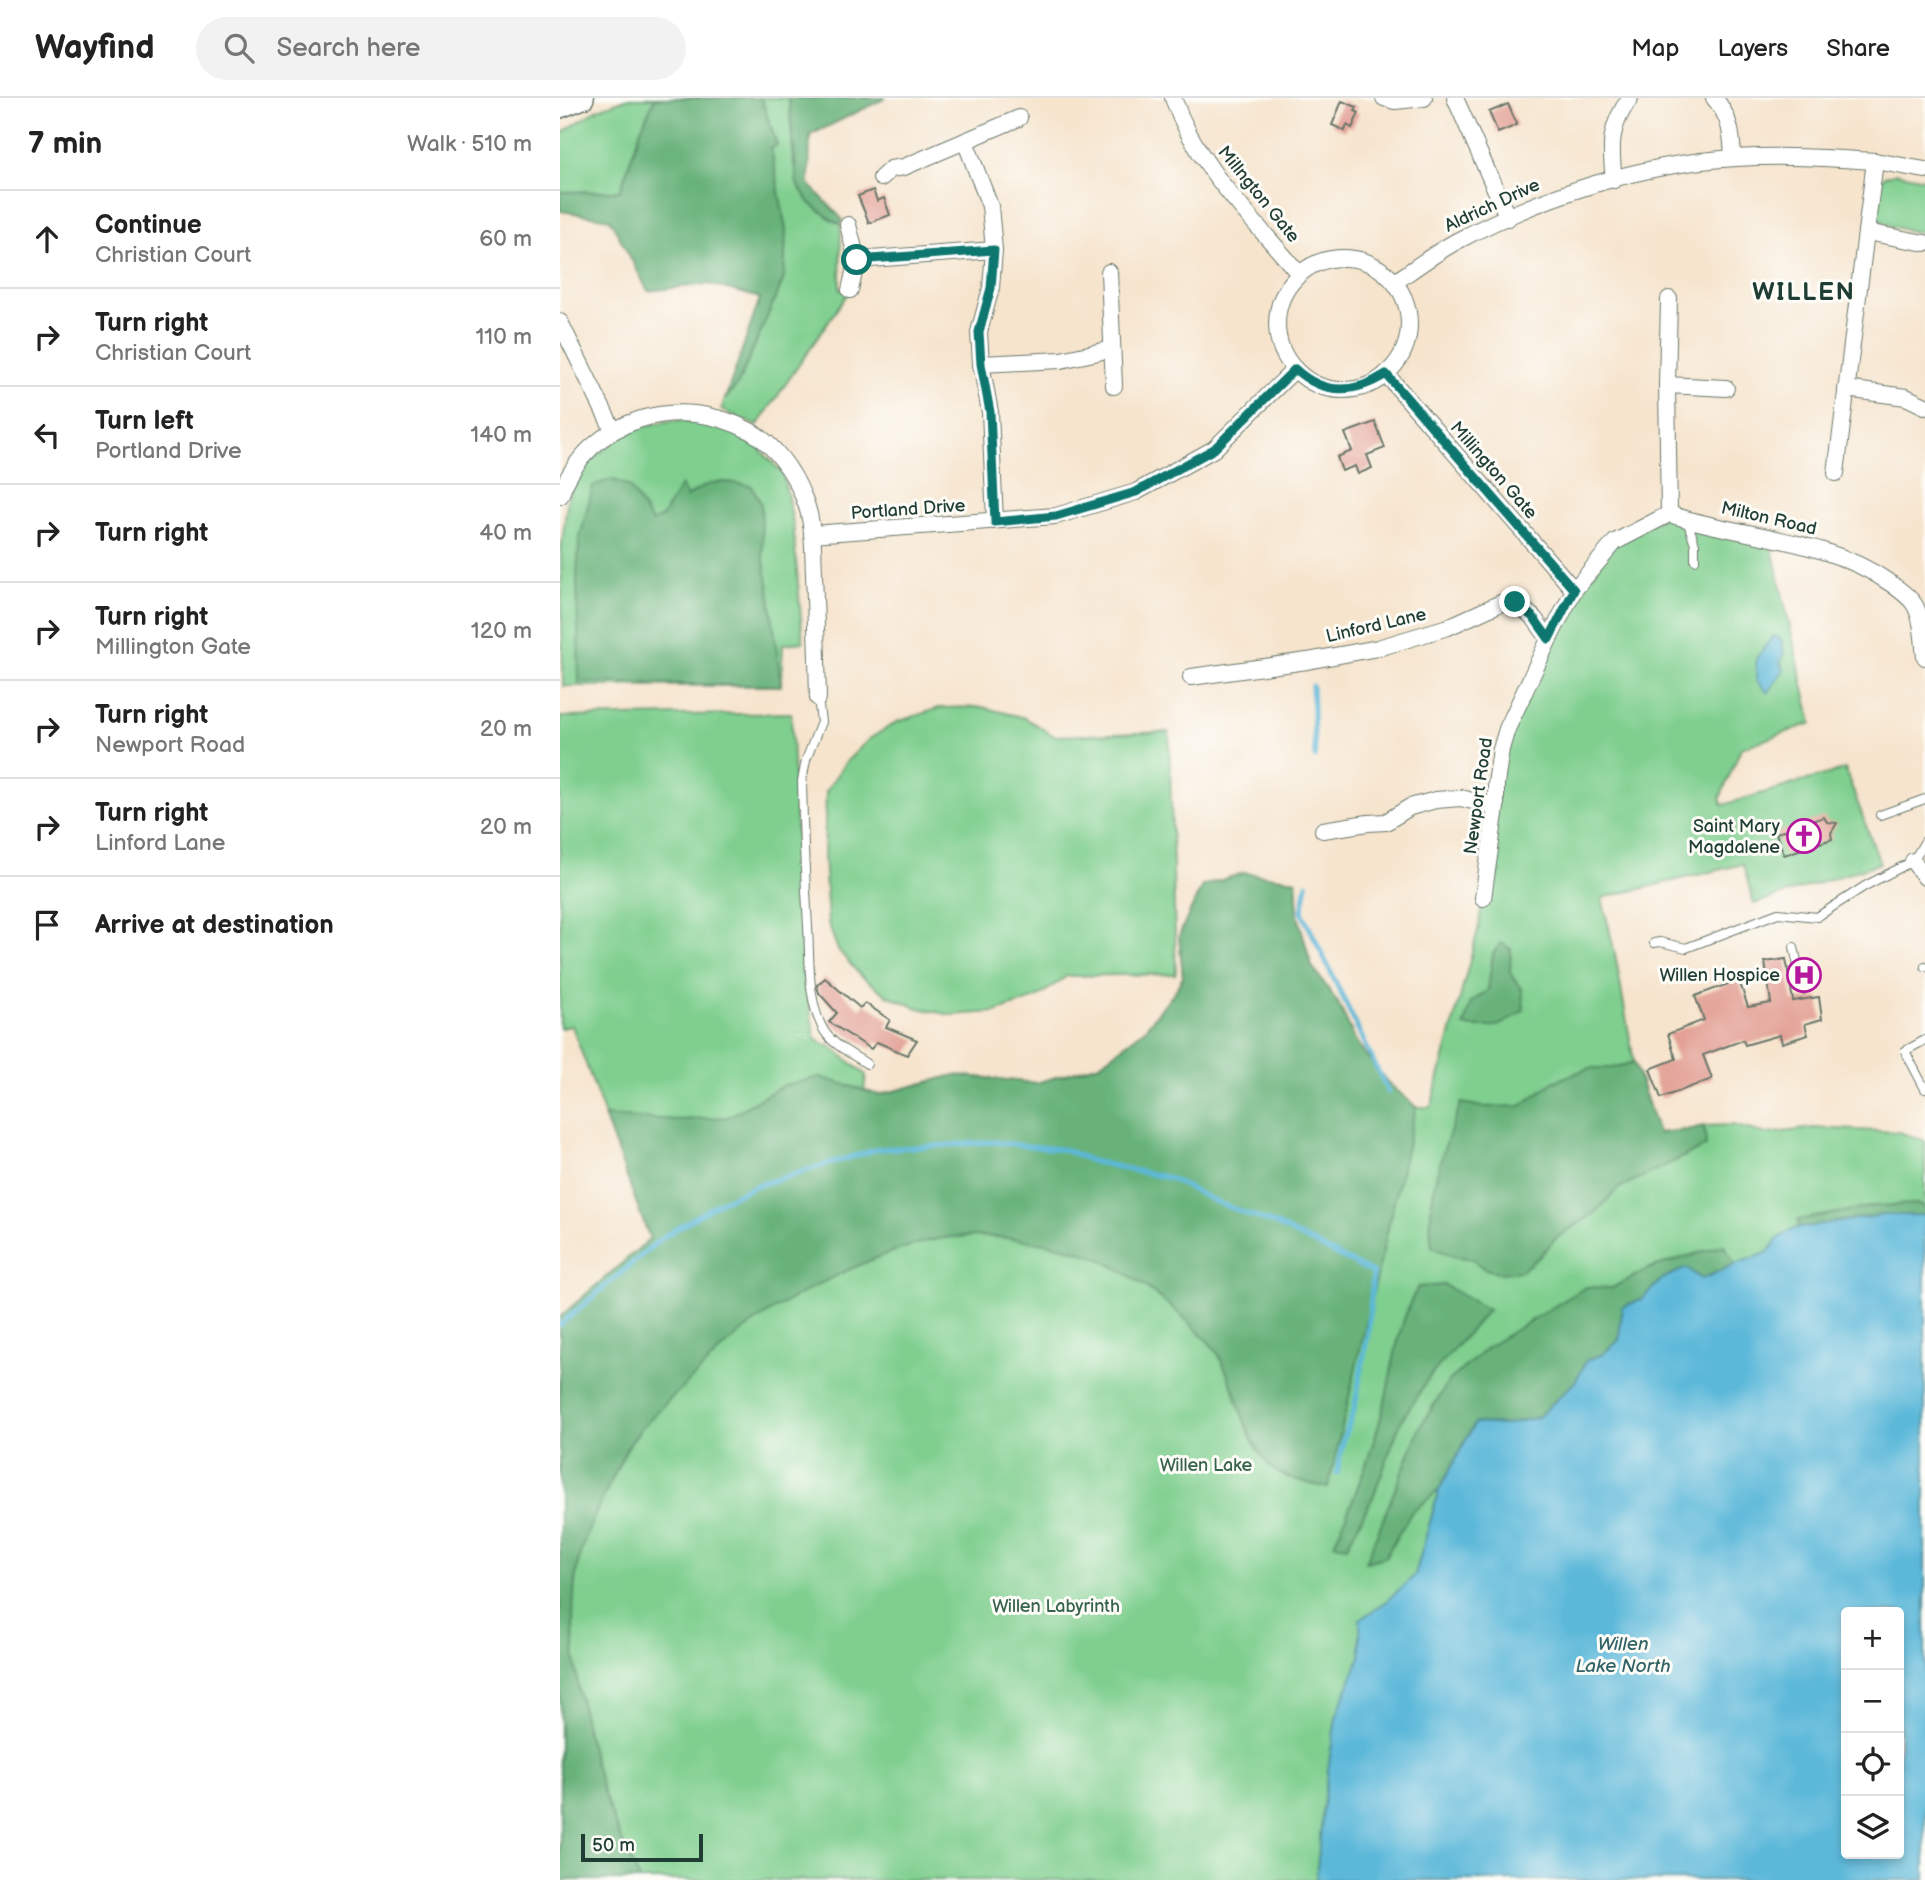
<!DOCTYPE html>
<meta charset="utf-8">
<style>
:root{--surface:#fff;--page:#f2f2f2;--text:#222;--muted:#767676;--line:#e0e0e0}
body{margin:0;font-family:"Balsamiq Sans",sans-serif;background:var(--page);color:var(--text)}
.controls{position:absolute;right:21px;bottom:21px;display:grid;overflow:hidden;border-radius:7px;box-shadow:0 4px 10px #0003}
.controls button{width:63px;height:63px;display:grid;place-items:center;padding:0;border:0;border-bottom:2px solid var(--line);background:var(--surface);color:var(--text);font:35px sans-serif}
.scale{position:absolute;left:21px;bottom:18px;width:122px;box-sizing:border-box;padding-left:7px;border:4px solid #1f3d34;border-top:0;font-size:19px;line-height:24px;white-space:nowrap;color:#1f3d34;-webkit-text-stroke:5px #fdfcf7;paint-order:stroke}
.stop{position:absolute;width:21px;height:21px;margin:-16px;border:5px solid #0f766e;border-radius:50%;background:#fff}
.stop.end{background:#0f766e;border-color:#fff;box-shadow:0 2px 7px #0008}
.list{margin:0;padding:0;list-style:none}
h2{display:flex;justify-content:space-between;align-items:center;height:91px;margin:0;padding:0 28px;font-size:30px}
h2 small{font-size:23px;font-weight:400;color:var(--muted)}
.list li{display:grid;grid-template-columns:46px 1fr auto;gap:21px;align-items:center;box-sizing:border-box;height:98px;padding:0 28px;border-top:2px solid var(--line)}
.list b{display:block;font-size:26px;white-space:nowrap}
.list p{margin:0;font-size:23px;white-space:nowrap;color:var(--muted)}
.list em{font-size:23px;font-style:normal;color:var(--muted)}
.icon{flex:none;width:38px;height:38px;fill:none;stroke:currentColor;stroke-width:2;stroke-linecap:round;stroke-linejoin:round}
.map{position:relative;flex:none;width:1365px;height:1782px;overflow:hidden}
header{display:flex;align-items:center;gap:42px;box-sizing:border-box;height:98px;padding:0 35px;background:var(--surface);border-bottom:2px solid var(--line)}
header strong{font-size:33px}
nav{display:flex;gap:38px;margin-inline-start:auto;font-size:24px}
.search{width:490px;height:63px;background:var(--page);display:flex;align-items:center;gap:18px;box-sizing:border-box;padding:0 24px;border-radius:38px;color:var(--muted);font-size:26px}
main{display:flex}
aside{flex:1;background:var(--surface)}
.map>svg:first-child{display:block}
</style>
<header>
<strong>Wayfind</strong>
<div class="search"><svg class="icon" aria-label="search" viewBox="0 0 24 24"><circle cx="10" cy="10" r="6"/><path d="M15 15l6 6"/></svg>Search here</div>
<nav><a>Map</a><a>Layers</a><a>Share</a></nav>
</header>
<main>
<aside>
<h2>7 min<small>Walk · 510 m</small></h2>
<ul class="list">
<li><svg class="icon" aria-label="ahead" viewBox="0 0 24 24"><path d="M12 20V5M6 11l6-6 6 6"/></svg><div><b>Continue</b><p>Christian Court</p></div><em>60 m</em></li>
<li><svg class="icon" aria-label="right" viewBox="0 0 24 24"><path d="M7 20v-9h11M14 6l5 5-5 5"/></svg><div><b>Turn right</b><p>Christian Court</p></div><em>110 m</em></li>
<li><svg class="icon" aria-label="left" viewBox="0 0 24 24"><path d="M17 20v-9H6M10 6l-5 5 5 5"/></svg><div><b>Turn left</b><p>Portland Drive</p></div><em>140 m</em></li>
<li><svg class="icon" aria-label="right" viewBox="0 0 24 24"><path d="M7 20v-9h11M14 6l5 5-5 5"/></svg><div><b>Turn right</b></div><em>40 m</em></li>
<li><svg class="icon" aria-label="right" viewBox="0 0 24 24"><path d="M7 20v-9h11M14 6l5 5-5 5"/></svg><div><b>Turn right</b><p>Millington Gate</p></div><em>120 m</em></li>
<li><svg class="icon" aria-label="right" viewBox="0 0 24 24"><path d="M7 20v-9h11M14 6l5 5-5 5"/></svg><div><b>Turn right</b><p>Newport Road</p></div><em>20 m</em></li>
<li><svg class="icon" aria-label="right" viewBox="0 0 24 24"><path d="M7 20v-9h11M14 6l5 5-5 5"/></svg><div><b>Turn right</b><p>Linford Lane</p></div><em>20 m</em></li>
<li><svg class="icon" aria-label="arrive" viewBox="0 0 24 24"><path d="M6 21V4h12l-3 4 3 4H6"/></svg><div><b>Arrive at destination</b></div></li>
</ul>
</aside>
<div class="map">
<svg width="1365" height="1782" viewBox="0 0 1365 1782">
<rect width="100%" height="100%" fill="#fdfcf7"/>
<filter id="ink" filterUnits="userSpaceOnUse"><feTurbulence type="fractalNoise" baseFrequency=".0143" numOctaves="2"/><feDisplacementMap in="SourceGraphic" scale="14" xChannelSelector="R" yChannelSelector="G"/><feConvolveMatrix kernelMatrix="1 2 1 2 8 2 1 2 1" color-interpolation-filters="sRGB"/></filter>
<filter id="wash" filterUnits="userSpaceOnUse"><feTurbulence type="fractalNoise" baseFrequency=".00686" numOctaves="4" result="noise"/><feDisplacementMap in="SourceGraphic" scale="28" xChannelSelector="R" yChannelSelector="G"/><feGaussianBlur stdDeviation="1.57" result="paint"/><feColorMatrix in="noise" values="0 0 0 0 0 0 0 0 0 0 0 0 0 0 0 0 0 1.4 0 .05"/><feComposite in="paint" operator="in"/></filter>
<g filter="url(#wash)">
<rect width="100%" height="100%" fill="#f6e4cd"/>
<g fill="#7fcf8f" stroke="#4f8662" stroke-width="2" fill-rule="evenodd">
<polygon points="69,0 95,0 81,31 60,93 0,94 0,36 38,11"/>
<polygon points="201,0 229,0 234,69 272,122 281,126 280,192 290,192 197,328 161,312 165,301 178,286 223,180 226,132 211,50 217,47"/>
<path d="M1336,75L1365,81V136C1347,131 1329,131 1315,118L1316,95L1323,79Z"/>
<polygon points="114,322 142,323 164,328 196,347 223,376 233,425 243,544 223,546 221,588 3,588 1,452 8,398 22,374 37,357 59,340 83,328"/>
<path d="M1109,416L1209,438L1252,625L1181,650L1160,700L1163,707L1285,671L1320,765L1194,806L1183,766L1042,800L1055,856L1074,964L1098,1035L1127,1032L1144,1028L1172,1027L1207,1036L1254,1030L1339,1034L1365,1043V1782H0V1219L90,1141L12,928L0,930V619L231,615L242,864L255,941L273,950L306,977L304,993L319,997L395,977L476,985L540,966L584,932L616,892L623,878L619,838L642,788L684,775L736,782L738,818L751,867L778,905L796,944L828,985L856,1009H871L919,828L936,709L941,651L989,541L1055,444ZM1286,1514H1339V1756H1286Z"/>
<polygon points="422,609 465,620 494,638 609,634 616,876 507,878 476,900 435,914 391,917 358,910 327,897 300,877 278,852 268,825 264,757 266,693 285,665 309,641 337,624 379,610"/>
</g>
<g fill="#67b27a" stroke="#437857" stroke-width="2">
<polygon points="95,0 201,0 217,47 211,50 226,132 224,180 178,286 165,301 200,200 149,186 88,193 50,121 0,113 0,94 60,93 81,31"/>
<polygon points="229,0 326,0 250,37 249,86 283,122 281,126 272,122 250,105 237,86"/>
<path d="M51,381L69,388L92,424L102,419L121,387L127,399C154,379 161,383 192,388L201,406L203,458L209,490L221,588L19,584L17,480L19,444L33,388Z"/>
<path d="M684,775L736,782L738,818L751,867L778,905L796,944L828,985L856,1009L768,1390C754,1386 721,1380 712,1370C687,1345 682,1311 669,1280C665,1270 660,1257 654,1250C625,1217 566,1168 524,1155C487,1142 417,1134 378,1141C320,1152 230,1197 183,1233C162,1249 144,1270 124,1288C105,1306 83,1325 69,1347C63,1356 59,1367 54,1377C41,1404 25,1434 18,1464C0,1562 35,1694 80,1782H0V1219L90,1141L44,1018L120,1022L168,1019L222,988L260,979L319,997L395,977L476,985L540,966L584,932L616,892L623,878L619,838L642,788Z"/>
<path d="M941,845L951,851L950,875L962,892L964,912C939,930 936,931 904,928L911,904L928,892L933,856Z"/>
<path d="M1074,964L1098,1035L1127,1032L1144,1028L1146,1048L1059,1090L1035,1115L996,1140L979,1159L961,1173L940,1175L923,1170L913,1161L893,1158L872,1149C865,1099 883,1051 901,1005L923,1009L961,1008L993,984L1029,970H1053Z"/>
<polygon points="1357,1106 1365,1109 1365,1117 1323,1117 1239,1130 1238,1122 1314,1108"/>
<polygon points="1164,1147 1175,1166 1142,1181 1102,1181 1081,1202 1063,1209 1059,1242 1043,1256 1027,1262 1015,1284 978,1319 945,1327 915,1325 879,1392 851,1415 825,1459 806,1464 860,1329 889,1283 929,1248 1026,1189 1052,1190 1090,1170"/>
<path d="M884,1187L928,1212L870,1278L841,1323L813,1399L787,1448L774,1446C795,1399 811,1358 824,1308C833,1269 838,1224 858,1189Z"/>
</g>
<g fill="#5bb8d9" stroke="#3d7a86" stroke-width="2" fill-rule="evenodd">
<polygon points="1213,538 1221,541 1224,554 1220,565 1224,571 1208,595 1196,582 1196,561"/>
<path d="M1323,1117H1365V1782H756L764,1698L776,1619L800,1558V1521L826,1504L855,1477L879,1392L915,1325L945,1327L978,1319L1015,1284L1027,1262L1043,1256L1059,1242L1062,1209L1081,1202L1102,1181L1126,1170L1142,1181L1175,1166L1207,1155L1219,1140L1232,1131ZM1339,1514V1756H1286V1514Z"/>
</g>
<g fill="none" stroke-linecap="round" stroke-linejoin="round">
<g stroke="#5bb8d9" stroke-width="5">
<polyline points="752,588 755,659"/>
<polyline points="747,786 742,814 828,994"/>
<polyline points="0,1227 103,1139 160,1104 195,1088 318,1051 359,1049 433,1044 507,1052 531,1063 609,1080 656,1104 717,1127 813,1175 808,1235 794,1312 783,1342 777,1375"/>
</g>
</g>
<g id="blocks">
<g fill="#e3a095">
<polygon points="782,3 797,9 795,13 799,15 792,30 787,27 785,33 772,27"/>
<polygon points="948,6 957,27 938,35 929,14"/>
<polygon points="313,92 317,103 324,100 330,117 309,125 298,98"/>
<polygon points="815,324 825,350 807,357 812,370 798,376 795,368 782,373 777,359 792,353 785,335"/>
<polygon points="1264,719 1267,724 1277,725 1271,735 1272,741 1224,757 1216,735"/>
<polygon points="1226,861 1233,903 1259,899 1262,921 1245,926 1248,937 1222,945 1220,937 1185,947 1183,942 1143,957 1152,981 1101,1000 1090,971 1116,961 1108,936 1144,922 1135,898 1179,882 1188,909 1211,905 1205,864"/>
<polygon points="265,880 300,910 305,905 330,922 326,929 357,942 347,957 317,944 311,951 269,924 277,915 259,895 257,887"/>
</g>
</g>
</g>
<g filter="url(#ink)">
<use href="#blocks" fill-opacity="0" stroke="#6a776a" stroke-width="2"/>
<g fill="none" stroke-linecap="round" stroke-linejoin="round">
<g stroke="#6a776a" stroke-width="10">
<g id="service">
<polyline points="1127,422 1135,446 1135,462"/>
<path d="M258,600L261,624L246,662L242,683C243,731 245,780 248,828C250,860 247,900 262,929C270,946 292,956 307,966"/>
<polyline points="1320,717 1365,701"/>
<polyline points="1094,845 1100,844 1126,850 1218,815 1257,819 1305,788 1353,763 1365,743"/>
<polyline points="1234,849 1243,892"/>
<polyline points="1365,868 1365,869"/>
<polyline points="1365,942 1345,953 1365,991"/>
</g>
</g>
<g stroke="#6a776a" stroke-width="18">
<g id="minor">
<path d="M613,0C638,71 693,120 739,176"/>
<polyline points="824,0 835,3 864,0"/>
<polyline points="895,0 948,120"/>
<path d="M1154,0C1170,18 1172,36 1173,60"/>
<polyline points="405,43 430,108 434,152 431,190 419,234 421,266 430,314 435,423"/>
<polyline points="1315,63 1365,72"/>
<polyline points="321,80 331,71 344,69 459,20"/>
<path d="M1054,82C1050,48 1049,29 1070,0"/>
<polyline points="288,127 297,162 290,192"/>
<circle cx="783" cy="226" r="66"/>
<polyline points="297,162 434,152"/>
<polyline points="549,174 554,288"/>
<path d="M835,184C855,170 875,155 897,143C980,99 1081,65 1176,60C1223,57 1268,60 1315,63L1306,134L1365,145"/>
<polyline points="1109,201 1107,287 1109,416"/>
<polyline points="0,224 53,332"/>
<polyline points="421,266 501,262 552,251"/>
<polyline points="826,276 1014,492"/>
<polyline points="1107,287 1166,290"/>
<polyline points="1286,291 1346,299 1365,308"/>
<polyline points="1276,375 1306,134"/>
<path d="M0,398C28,319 120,295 190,333C214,346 233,373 243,398C254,422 253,451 254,477C256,518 257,559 258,600"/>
<polyline points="252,436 496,418 576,394 654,351 735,271"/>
<polyline points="631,579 747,563 818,550 888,529 941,505 955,504 974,520 989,541"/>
<polyline points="763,732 808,725 826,724 850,709 876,702 901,700 936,709"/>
<polyline points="1353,763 1365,779"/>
<path d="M923,800L936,709V686L941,651L947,631L989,541L1014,492L1055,444L1109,416C1183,440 1264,439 1330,485C1337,490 1349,498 1354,506C1363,520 1363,543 1365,559"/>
</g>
</g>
<g stroke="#6a776a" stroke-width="24">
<polyline id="tertiary" points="0,9 23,0"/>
</g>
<use href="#service" stroke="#fff" stroke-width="8"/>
<use href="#minor" stroke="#fff" stroke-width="16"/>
<use href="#tertiary" stroke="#fff" stroke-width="21"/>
</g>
</g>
<g fill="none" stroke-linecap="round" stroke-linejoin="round" filter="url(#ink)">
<path stroke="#0f766e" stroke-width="9" d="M297,162L434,152L431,190L419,234L421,266L430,314L435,424L496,418L576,394L654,351L735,271C763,297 795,296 826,276L1014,492L989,541L974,520L955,504"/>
</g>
<defs>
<g id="church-ring" transform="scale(1.75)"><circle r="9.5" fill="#fdfcf7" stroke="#b5179e" stroke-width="1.5"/><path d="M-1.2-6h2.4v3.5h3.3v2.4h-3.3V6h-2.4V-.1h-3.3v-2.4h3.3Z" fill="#b5179e"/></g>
<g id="hospital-ring" transform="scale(1.75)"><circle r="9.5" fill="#fdfcf7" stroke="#b5179e" stroke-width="1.5"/><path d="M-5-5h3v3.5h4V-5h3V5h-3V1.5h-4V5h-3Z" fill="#b5179e"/></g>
</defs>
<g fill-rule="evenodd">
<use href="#church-ring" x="1244" y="738"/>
<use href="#hospital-ring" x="1244" y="877"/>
</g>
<g text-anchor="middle" stroke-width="6" stroke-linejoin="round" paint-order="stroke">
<g font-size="18" fill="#1f3d34" stroke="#fdfcf7">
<text transform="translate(699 96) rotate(51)" y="6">Millngton Gate</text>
<text transform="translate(932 107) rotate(-25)" y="6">Aldrich Drive</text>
<text transform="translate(934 372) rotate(49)" y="6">Millington Gate</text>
<text transform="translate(348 411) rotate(-4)" y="6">Portland Drive</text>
<text transform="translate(1209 420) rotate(13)" y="6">Milton Road</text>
<text transform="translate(816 527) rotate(-13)" y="6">Linford Lane</text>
<text transform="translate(918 698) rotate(-82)" y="6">Newport Road</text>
</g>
<g font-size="18" fill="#1f3d34" stroke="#fdfcf7" text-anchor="end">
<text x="1220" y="734">Saint Mary<tspan x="1220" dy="21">Magdalene</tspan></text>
<text x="1220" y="883">Willen Hospice</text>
</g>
<g font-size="18" fill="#37624b" stroke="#fdfcf7">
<text x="646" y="1373">Willen Lake</text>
<text x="496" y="1514">Willen Labyrinth</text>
</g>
<g font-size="19" font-style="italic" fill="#316266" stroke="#fdfcf7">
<text x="1063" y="1552">Willen<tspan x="1063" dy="22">Lake North</tspan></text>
</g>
<g font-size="24" font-weight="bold" letter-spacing="2" fill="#1f3d34" stroke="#fdfcf7">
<text x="1244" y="202">WILLEN</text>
</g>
</g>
</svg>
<div class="controls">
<button>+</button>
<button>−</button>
<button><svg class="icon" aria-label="locate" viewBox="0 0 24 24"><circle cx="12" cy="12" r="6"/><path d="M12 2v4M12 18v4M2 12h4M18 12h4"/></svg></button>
<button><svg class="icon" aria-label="layers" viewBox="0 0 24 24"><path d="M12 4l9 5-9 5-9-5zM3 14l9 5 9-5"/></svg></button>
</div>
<div class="scale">50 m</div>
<div class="stop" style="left:297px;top:162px"></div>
<div class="stop end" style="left:955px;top:504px"></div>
</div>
</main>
